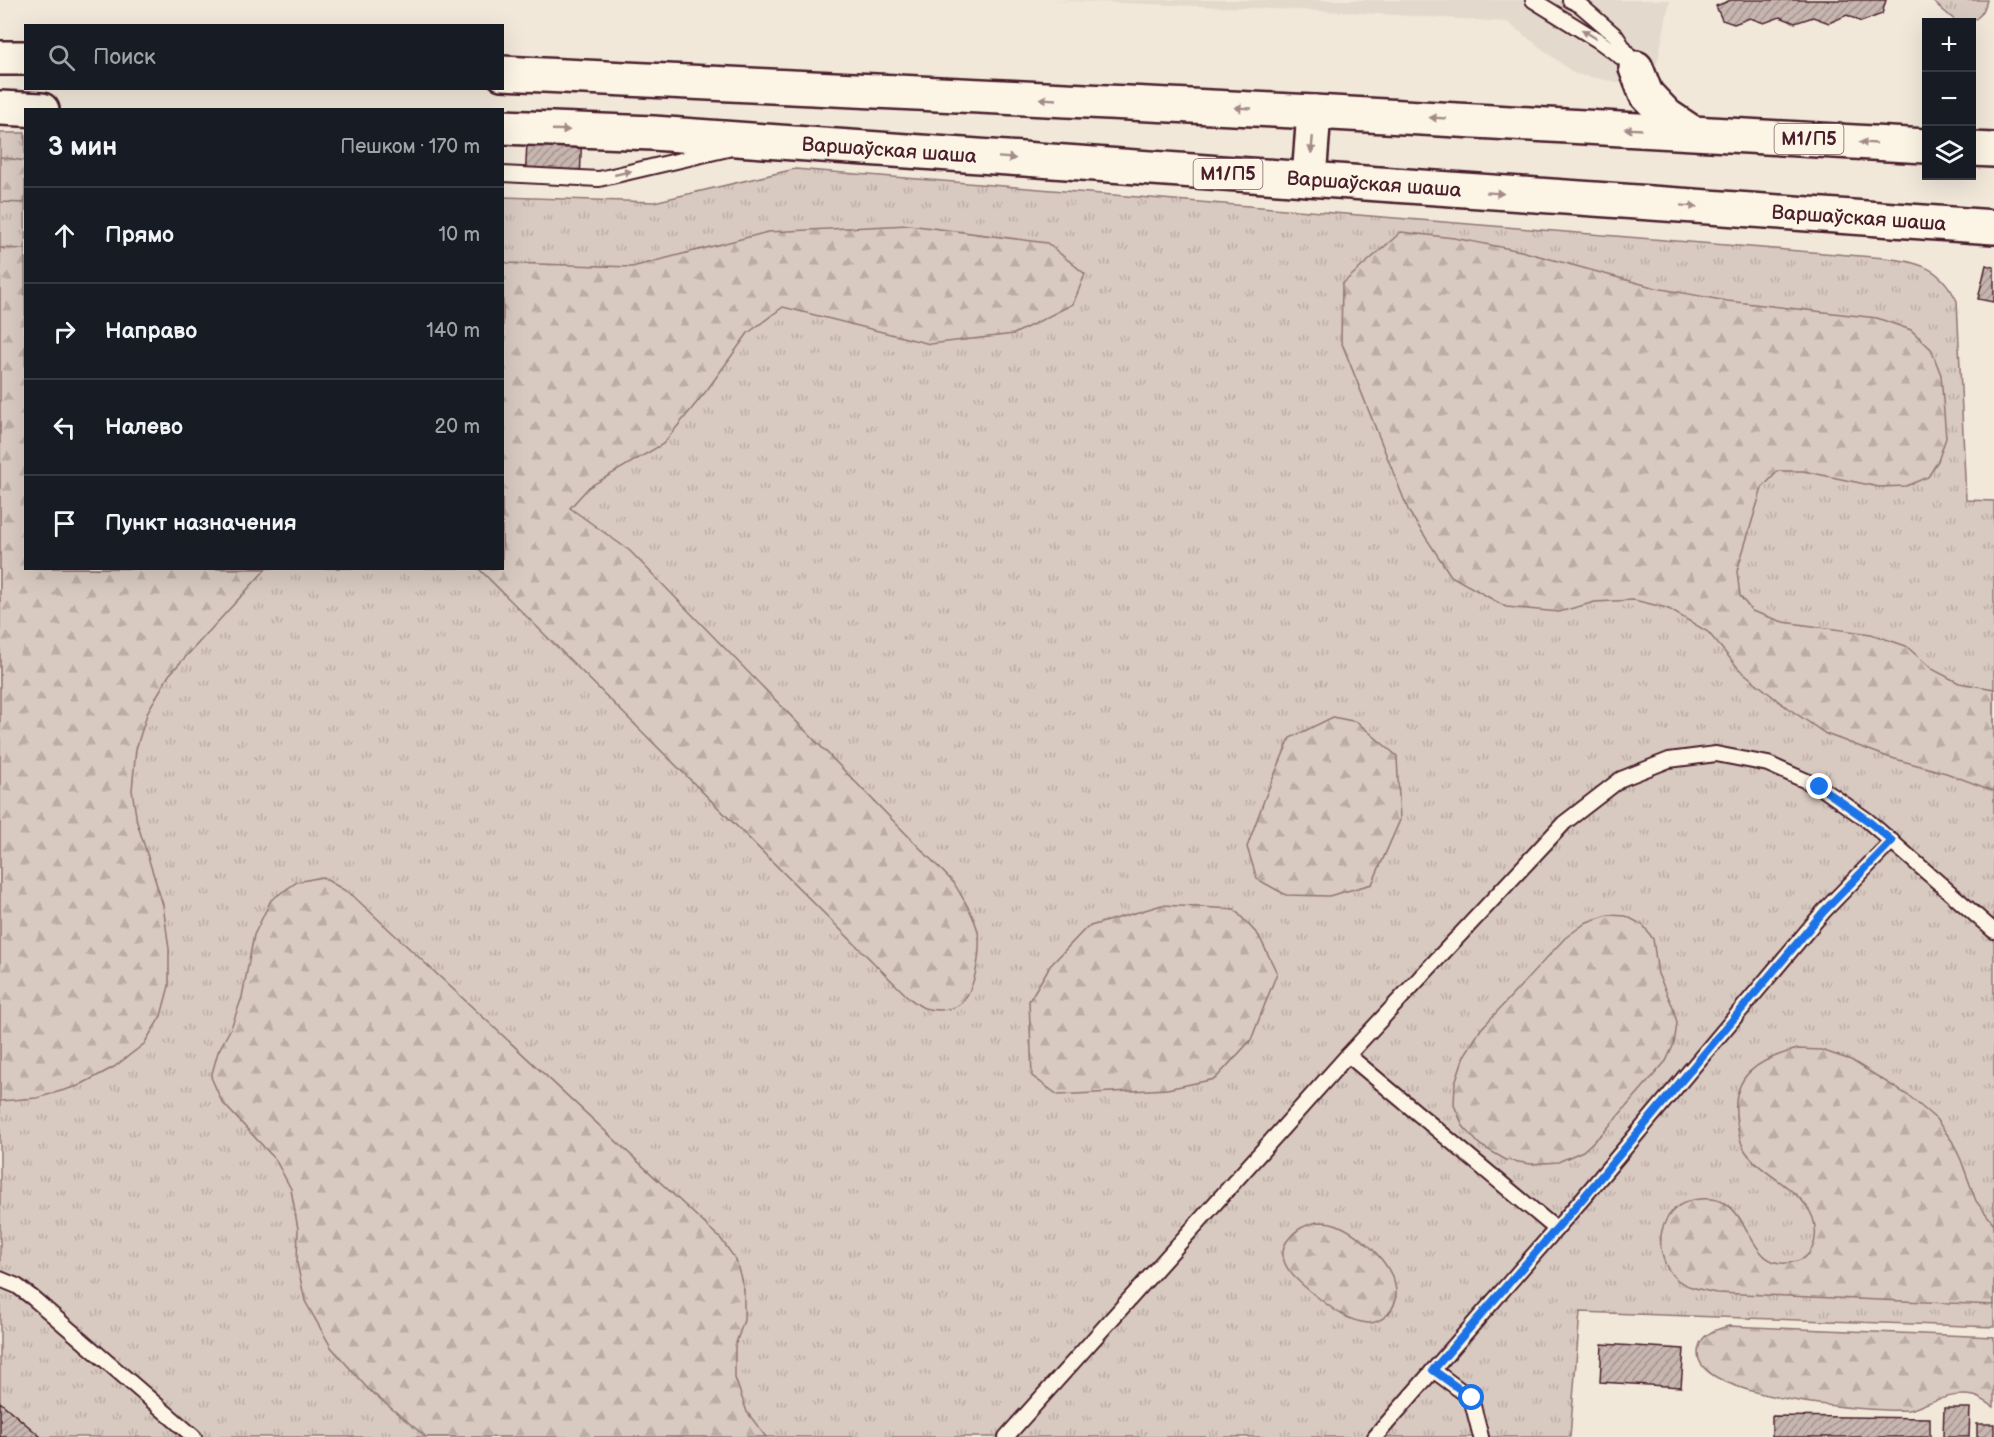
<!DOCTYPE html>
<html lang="ru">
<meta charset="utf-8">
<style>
:root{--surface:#171b24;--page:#242831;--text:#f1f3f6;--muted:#9ea1a6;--line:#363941}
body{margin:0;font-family:"Balsamiq Sans",sans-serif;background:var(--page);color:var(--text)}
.controls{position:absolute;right:18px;top:18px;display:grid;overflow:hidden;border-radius:0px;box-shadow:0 6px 24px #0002}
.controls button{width:54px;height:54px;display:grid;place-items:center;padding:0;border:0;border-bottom:2px solid var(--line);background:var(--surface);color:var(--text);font:30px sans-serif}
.stop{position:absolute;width:18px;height:18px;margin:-14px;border:4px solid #1a73e8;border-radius:50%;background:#fff}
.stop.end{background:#1a73e8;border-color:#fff;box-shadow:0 2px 6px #0008}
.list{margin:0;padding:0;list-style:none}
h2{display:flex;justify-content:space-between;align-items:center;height:78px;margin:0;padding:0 24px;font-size:26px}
h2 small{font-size:20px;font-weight:400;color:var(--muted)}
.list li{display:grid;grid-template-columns:39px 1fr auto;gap:18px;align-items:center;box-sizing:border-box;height:96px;padding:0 24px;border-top:2px solid var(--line)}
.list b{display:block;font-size:22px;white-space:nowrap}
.list em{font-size:20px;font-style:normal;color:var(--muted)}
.icon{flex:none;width:33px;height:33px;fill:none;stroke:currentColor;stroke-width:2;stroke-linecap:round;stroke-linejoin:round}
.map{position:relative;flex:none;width:1994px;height:1437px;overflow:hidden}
.search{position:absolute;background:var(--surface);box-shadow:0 6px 24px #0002;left:24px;top:24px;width:480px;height:66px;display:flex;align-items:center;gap:15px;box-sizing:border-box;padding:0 21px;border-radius:0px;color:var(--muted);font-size:22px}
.panel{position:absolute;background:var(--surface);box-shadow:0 6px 24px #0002;left:24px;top:108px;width:480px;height:462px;border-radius:0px}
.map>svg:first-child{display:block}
</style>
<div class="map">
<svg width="1994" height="1437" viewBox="0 0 1994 1437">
<defs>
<pattern id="grass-tufts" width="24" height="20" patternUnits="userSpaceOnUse" patternTransform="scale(1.5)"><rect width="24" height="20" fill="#d8cac0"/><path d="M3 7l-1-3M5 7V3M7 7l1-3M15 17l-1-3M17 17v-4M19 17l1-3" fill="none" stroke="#bbada5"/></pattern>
<pattern id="forest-firs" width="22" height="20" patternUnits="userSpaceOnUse" patternTransform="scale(1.5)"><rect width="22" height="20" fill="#d8cac0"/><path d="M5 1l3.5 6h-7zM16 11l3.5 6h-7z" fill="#bbada5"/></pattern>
<pattern id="building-hatch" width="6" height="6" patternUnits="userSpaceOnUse" patternTransform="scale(1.5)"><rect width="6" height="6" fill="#c7b6af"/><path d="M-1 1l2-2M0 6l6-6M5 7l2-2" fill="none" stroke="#a4938f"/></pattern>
</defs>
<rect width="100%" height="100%" fill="#f1e8da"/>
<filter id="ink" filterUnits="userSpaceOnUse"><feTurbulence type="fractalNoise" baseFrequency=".0167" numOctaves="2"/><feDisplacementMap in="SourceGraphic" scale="12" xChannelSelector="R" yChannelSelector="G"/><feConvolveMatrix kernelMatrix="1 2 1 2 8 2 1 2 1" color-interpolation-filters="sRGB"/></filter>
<g filter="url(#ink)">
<polygon fill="#e4d9cd" points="1047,0 1670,0 1652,89 1575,74 1507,22 1347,12"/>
<g fill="url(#grass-tufts)" stroke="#917476" stroke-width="1.5">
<path d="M1931,0H1987C1983,18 1975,22 1957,22Z"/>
<path d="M0,133H25L26,568H502L503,197L654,202L795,169L1885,258C1920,262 1941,268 1957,301L1966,500L1994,501V1327L1580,1312L1570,1437H0Z"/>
</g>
<g fill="url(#forest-firs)" stroke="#917476" stroke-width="1.5">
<polygon points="0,157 25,161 25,203 0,202"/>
<path d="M909,225L1047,243L1085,274L1073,304L1014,334L930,344L783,307L748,333L707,390L663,444L589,487L570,508L630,551L954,883C963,899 977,919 979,938C980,956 975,991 960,1004C951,1011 935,1011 924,1008C919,1006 913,1001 909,998L479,569L502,568L503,260L507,263L632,267L768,232Z"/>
<polygon points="1401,232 1454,238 1521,251 1656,288 1727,301 1877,318 1911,330 1931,349 1941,375 1946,438 1938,461 1928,477 1906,486 1879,487 1803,471 1778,471 1762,488 1737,571 1740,596 1752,611 1783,622 1871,634 1906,646 1932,669 1959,683 1994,689 1994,791 1946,773 1888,757 1826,734 1782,704 1739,669 1708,632 1667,608 1634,600 1595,602 1559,612 1506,607 1451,576 1409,512 1341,341 1342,284"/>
<polygon points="0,248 25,249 26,568 266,569 169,675 148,711 136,749 132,790 137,822 163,905 169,949 169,986 161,1016 144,1044 114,1067 78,1086 37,1098 0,1101"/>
<polygon points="1333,717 1357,722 1397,756 1400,820 1372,884 1329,896 1286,895 1257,879 1247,847 1266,795 1290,738"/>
<polygon points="322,877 351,894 721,1239 736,1260 744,1290 744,1320 735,1346 735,1378 747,1412 766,1437 426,1437 368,1389 331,1347 305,1301 297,1263 298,1229 291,1189 275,1159 222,1102 211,1077 218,1052 231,1028 242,997 254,935 271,900 297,882"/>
<polygon points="1162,905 1234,909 1259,936 1277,973 1251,1040 1215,1079 1167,1089 1058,1095 1032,1076 1029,1001 1050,966 1087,927"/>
<polygon points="1608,915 1626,916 1643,925 1653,939 1658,974 1673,1007 1677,1023 1674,1044 1666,1061 1604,1132 1583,1151 1558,1162 1531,1164 1506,1160 1480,1145 1463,1126 1454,1105 1455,1083 1464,1056 1481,1029 1565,938 1587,922"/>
<path d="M1798,1049L1821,1050L1851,1060L1909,1096L1936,1119L1952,1141L1961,1160L1976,1201L1994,1224V1305L1717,1293C1694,1288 1675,1287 1665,1263C1653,1233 1667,1202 1700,1199C1709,1198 1718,1199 1726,1204C1753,1221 1752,1275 1797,1261C1808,1258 1814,1248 1815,1238C1821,1194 1763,1180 1744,1149C1740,1141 1738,1131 1737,1122C1729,1075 1759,1059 1798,1049Z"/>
<path d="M1317,1222C1321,1222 1326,1222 1331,1223C1361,1230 1417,1283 1388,1314C1383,1319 1376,1323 1368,1323C1346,1321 1333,1309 1316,1296C1301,1284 1272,1263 1287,1241C1296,1229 1303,1226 1317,1222Z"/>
<path d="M1729,1326L1994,1337V1407C1988,1403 1981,1398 1974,1396C1956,1393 1941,1398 1925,1404C1920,1406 1914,1409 1908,1410C1873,1412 1697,1399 1698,1353C1698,1335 1715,1329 1729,1326Z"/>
</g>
<g fill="url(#building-hatch)" stroke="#4a1f2b" stroke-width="1.5">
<polygon points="1731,0 1886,0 1882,14 1861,22 1847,15 1829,23 1813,17 1795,23 1780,17 1764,23 1750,18 1734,24 1722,20 1716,6"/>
<polygon points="528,122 582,124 580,185 525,182"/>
<polygon points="1986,265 1994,267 1994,302 1978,299"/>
<polygon points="1602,1344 1684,1349 1681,1387 1600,1382"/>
<polygon points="0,1402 41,1437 0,1437"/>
<polygon points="1944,1408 1970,1408 1969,1437 1943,1437"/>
<polygon points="1772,1416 1930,1418 1930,1437 1772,1437"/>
<rect x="1977" y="1424" width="17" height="13"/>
</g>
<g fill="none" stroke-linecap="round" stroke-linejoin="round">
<g stroke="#4a1f2b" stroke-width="18">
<g id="service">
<polyline points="1533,0 1599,41 1636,68"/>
<polyline points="1570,0 1580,5 1616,36 1632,61"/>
<polyline points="502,174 599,179 728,149"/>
<polyline points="1348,1055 1556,1229"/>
<polyline points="0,1279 17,1286 33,1298 194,1437"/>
<polyline points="1433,1370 1471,1398 1481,1437"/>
<polyline points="1006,1437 1348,1055 1564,823 1621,779 1669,760 1716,754 1768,764 1820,787 1867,820 1994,931"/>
<polyline points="1375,1437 1584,1197 1824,911 1892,841"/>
</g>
</g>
<g stroke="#4a1f2b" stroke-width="38">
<g id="trunk">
<polyline points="0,58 26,58"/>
<polyline points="1636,68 1646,94 1667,116 1691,132"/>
<polyline points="502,73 1314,112 1926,146"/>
<polyline points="0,108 42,110"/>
<path id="s1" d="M502,127L653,133L765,141L1994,227"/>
<polyline points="1972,149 1994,150"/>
<polyline points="1309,179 1314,112"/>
</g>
</g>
<use href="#service" stroke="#fcf5e5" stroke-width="14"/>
<use href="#trunk" stroke="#fcf5e5" stroke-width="33"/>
</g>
<defs><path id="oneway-solid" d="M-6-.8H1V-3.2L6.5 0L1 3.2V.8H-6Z" transform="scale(1.5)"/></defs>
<g fill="#a38a88">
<use href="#oneway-solid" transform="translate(1589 34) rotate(-148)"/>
<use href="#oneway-solid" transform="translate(1048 99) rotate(-177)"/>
<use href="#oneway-solid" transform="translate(1243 108) rotate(-177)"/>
<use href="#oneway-solid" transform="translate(1438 118) rotate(-177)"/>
<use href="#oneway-solid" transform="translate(1633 129) rotate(-177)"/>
<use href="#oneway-solid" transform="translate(561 130) rotate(2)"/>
<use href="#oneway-solid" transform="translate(1868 143) rotate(-177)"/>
<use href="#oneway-solid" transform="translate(1312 145) rotate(95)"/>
<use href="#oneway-solid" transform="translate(1007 158) rotate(4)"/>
<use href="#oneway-solid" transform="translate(623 173) rotate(-13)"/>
<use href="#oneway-solid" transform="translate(1495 193) rotate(4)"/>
<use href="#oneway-solid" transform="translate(1689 206) rotate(4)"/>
</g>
</g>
<g fill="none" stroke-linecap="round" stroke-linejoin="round" filter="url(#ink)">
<polyline stroke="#1a73e8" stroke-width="8" points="1472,1398 1433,1370 1584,1197 1824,911 1892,841 1867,820 1820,787"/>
</g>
<g text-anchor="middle" stroke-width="6" stroke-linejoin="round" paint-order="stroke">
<g fill="#fcf5e5" stroke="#7f5f63" stroke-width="1.5">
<rect x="1774.5" y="124" width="69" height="30" rx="4.5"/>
<rect x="1193.5" y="159" width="69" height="30" rx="4.5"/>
</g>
<g font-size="18" font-weight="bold" fill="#4a1f2b">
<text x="1809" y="145">М1/П5</text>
<text x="1228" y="180">М1/П5</text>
</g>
<g font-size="20" fill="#4a1f2b" stroke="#fcf5e5">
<text dy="7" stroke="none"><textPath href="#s1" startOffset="388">Варшаўская шаша</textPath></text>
<text dy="7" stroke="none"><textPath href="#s1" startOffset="874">Варшаўская шаша</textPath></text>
<text dy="7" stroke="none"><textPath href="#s1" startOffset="1360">Варшаўская шаша</textPath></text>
</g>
</g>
</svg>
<div class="controls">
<button>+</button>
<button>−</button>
<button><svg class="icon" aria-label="layers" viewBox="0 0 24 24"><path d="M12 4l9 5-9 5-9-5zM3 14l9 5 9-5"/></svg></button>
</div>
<div class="stop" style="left:1472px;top:1398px"></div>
<div class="stop end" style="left:1820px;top:787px"></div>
<div class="search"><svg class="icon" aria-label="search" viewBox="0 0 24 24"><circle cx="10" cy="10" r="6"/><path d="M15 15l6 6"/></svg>Поиск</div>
<section class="panel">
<h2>3 мин<small>Пешком · 170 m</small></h2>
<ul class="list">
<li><svg class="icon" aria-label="ahead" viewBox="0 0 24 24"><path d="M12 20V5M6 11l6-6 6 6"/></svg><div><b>Прямо</b></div><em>10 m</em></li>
<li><svg class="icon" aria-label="right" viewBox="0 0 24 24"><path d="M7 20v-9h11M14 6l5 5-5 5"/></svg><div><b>Направо</b></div><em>140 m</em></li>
<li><svg class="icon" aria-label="left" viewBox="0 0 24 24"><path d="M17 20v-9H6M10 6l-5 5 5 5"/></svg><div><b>Налево</b></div><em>20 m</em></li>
<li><svg class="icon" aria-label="arrive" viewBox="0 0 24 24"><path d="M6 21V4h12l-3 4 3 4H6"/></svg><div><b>Пункт назначения</b></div></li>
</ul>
</section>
</div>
